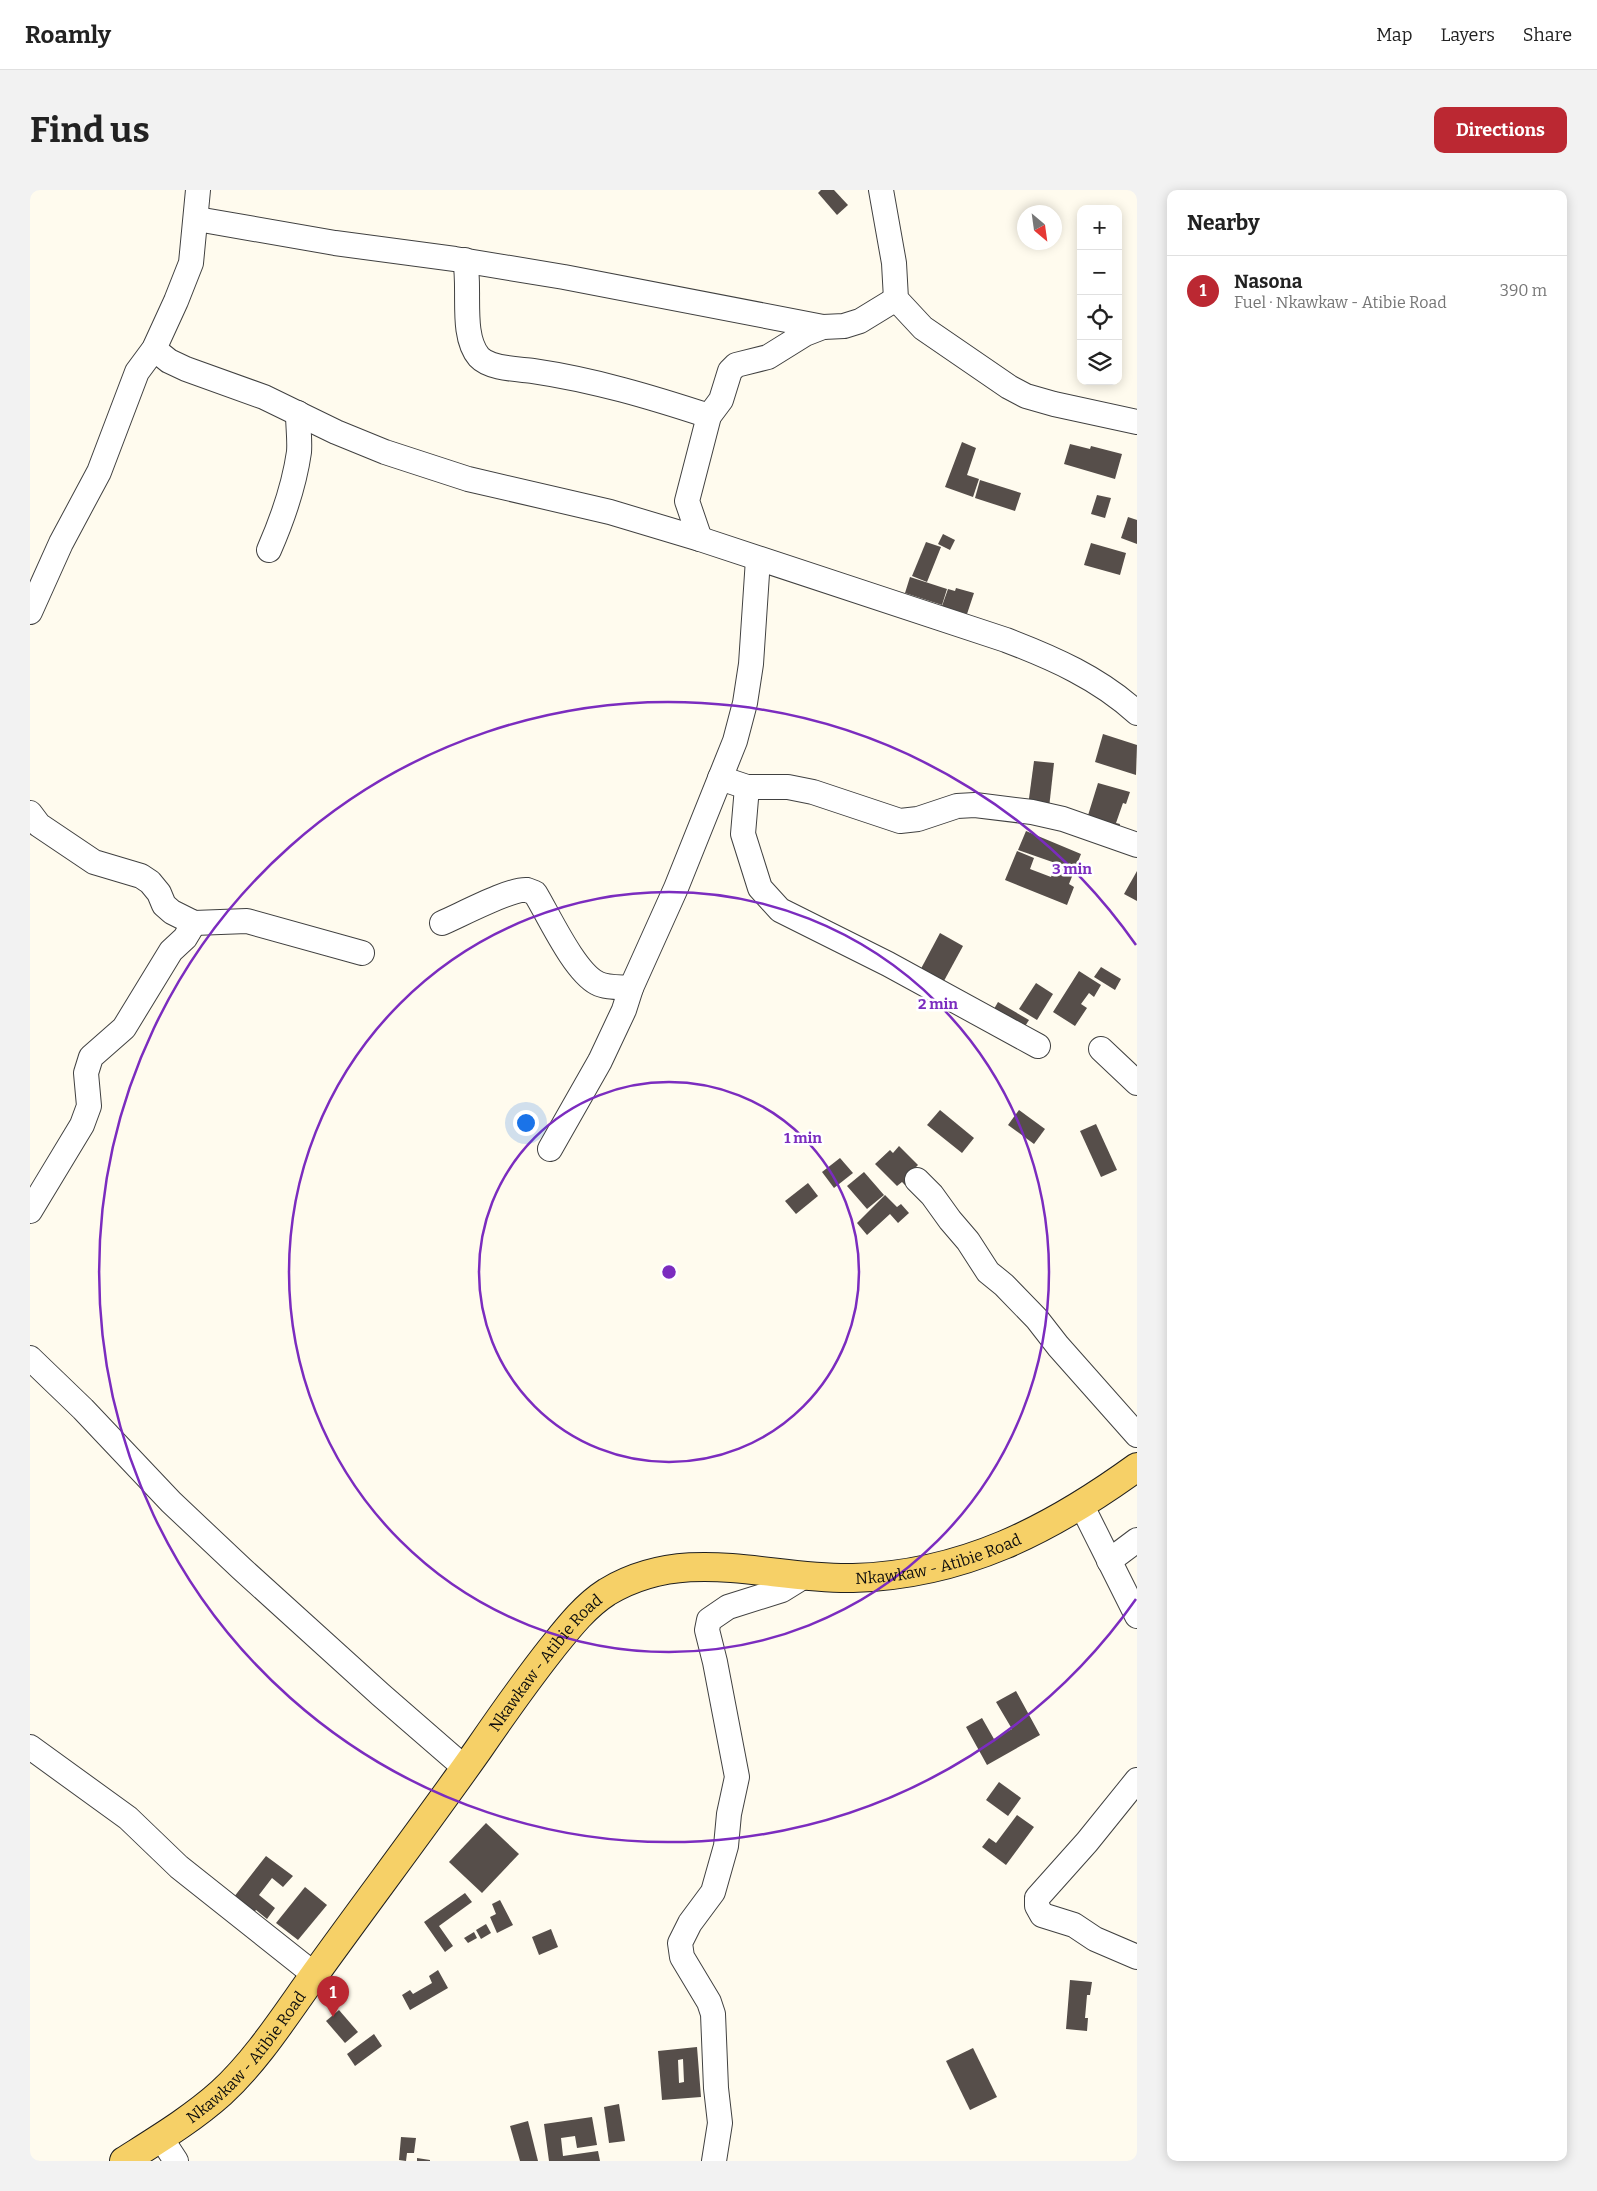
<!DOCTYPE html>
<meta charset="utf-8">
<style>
:root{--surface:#fff;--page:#f2f2f2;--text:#222;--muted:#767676;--line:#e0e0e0;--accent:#bb2832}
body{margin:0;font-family:Bitter,serif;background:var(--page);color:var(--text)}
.controls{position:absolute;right:15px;top:15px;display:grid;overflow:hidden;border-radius:10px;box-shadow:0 2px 12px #0003}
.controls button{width:45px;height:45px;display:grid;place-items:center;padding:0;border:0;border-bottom:1px solid var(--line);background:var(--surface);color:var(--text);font:25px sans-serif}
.compass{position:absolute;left:987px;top:15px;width:45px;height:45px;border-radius:50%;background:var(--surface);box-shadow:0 2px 12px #0003;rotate:151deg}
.you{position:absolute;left:495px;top:932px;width:18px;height:18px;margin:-12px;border:4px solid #fff;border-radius:50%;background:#1a73e8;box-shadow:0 0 0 8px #1a73e833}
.badge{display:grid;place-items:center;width:32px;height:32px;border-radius:50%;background:var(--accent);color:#fff;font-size:16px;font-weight:700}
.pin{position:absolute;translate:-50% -41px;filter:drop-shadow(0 1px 2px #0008)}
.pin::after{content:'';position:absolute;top:26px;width:18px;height:15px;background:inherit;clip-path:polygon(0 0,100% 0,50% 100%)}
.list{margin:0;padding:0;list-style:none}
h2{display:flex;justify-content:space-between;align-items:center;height:65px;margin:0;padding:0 20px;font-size:21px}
h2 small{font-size:16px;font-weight:400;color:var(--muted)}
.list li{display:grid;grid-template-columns:32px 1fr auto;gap:15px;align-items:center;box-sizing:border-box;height:70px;padding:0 20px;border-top:1px solid var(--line)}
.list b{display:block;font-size:19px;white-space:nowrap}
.list p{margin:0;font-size:16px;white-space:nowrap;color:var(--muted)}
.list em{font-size:16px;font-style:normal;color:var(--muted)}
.icon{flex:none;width:28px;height:28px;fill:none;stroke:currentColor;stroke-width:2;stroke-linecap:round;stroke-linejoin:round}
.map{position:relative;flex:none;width:1107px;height:1971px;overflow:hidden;border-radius:10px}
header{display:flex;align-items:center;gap:30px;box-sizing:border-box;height:70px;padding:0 25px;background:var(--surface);border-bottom:1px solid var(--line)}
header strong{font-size:24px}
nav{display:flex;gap:28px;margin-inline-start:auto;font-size:18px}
.intro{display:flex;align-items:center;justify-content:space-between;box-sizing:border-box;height:120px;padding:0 30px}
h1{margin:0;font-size:35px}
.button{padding:12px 22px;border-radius:10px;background:var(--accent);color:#fff;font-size:18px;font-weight:700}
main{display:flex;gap:30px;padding:0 30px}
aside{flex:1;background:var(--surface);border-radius:10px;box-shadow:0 2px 12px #0003}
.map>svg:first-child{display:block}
</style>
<header>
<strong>Roamly</strong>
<nav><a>Map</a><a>Layers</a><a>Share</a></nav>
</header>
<div class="intro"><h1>Find us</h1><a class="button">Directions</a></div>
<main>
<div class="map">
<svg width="1107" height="1971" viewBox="0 0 1107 1971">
<rect width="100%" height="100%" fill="#fffbee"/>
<g fill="#564e4a" fill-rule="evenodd">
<polygon points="791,0 804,0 818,15 807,25 788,3"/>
<polygon points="932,252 946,258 937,285 949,289 943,307 915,297"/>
<polygon points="1040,254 1060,259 1061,256 1092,264 1085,289 1034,274"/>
<polygon points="950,290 991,303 985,321 945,308"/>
<polygon points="1067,305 1081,308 1075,328 1061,324"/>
<polygon points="1098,327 1107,330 1107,354 1091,348"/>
<polygon points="913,344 925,350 920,360 908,354"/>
<polygon points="896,352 911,357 897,392 882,386"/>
<polygon points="1061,353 1096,363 1090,385 1054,375"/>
<polygon points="880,387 917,399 912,415 875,403"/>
<polygon points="926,398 944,403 937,424 912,416 918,399 925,401"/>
<polygon points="1073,544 1107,555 1106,585 1065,572"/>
<polygon points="1004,571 1024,573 1019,618 998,616"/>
<polygon points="1068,593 1100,602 1096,614 1093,613 1086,633 1090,634 1087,645 1055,635"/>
<polygon points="996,641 1051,664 1039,694 1044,697 1037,715 975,690 987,661 1004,668 1000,679 1021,687 1025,677 1030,679 1031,675 988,660"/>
<polygon points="1107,681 1107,711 1094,704"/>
<polygon points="910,743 933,756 909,800 886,788"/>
<polygon points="1071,777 1091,789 1085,800 1064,787"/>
<polygon points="1049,781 1071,795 1064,807 1059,803 1051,814 1057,818 1045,836 1023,822"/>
<polygon points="1006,793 1023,804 1007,830 989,819"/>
<polygon points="968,812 999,830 990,844 960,826"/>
<polygon points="910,920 944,948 932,963 897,935"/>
<polygon points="989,920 1015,939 1004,954 978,935"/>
<polygon points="1066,934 1087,980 1071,987 1050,941"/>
<polygon points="869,956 888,975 883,980 887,983 875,995 872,992 867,996 845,974 860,960 863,963"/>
<polygon points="810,968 823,983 804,998 792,982"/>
<polygon points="834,982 854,1005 837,1019 817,996"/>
<polygon points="778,993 788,1006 766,1024 755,1011"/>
<polygon points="855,1005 867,1017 871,1014 879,1023 868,1033 860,1024 837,1045 827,1033"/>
<polygon points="986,1501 1010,1545 957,1575 936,1537 952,1528 964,1549 982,1539 966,1512"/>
<polygon points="969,1592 991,1608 978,1626 956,1610"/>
<polygon points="987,1625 1004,1637 976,1675 952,1657 959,1648 966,1653"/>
<polygon points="456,1633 489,1664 452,1703 419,1672"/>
<polygon points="236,1666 263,1686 253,1697 242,1688 229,1705 245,1718 237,1729 226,1720 220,1727 200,1712"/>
<polygon points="275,1697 297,1715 268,1750 246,1733"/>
<polygon points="435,1703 442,1712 409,1736 423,1756 415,1762 394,1732"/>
<polygon points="470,1710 483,1735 467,1743 460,1727 466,1724 462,1714"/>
<polygon points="456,1734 461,1743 451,1749 446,1740"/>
<polygon points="521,1739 528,1757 509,1765 502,1747"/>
<polygon points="444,1742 447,1748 438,1753 434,1748"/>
<polygon points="408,1780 418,1798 380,1820 372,1805 380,1800 383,1804 402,1793 399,1786"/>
<polygon points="1040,1790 1062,1792 1060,1805 1057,1805 1055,1828 1058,1828 1057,1841 1036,1839"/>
<polygon points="309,1820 328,1842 315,1853 296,1831"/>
<polygon points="344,1844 352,1856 325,1876 317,1864"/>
<path d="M667,1857L671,1907L632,1910L628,1861ZM653,1869L654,1892L649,1893L648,1870Z"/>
<polygon points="943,1858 967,1907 940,1920 916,1871"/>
<polygon points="589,1914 595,1951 579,1953 574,1917"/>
<polygon points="562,1927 567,1955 547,1958 545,1946 531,1948 533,1966 568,1961 570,1971 519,1971 514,1934"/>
<polygon points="498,1931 508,1971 490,1971 480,1936"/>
<polygon points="371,1947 386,1948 384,1963 377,1963 376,1971 369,1970"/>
<polygon points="387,1968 400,1970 400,1971 387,1971"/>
</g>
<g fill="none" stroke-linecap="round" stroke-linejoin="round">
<g stroke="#414141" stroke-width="26">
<g id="minor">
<polyline points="851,0 864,73 866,109 893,138 979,197 996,206 1024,214 1107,232"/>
<polyline points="167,29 305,53 425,69 534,87 793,137"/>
<path d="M435,70C441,98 430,145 449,167C460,179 488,179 503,181C564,190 621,207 679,226"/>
<path d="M124,159L139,171L156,179L234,207L306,242L355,262L438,289L580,322L670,349L976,450C1023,468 1069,488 1107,523"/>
<polyline points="670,349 657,311 679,226 691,210 700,181 706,175 738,167 775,144 793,137 814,136 830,131 866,109"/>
<path d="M239,360C253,328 264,297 269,262C270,250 268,236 268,223"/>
<polyline points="0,422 31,353 69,282 107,182 124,159 146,111 161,73 168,0"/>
<polyline points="690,588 717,597 758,597 783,602 870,631 888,629 927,616 945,615 1002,622 1033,629 1107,655"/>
<polyline points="717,597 713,644 730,698 750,720 858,774 1008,856"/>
<polyline points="0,623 9,635 64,672 111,686 120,692 129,703 134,715 142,722 164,733 217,731 332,763"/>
<path d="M412,733C429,726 481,698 497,700C500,701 502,702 505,703C519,726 544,781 567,793C576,798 591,797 601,798"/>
<polyline points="1071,859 1107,893"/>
<polyline points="520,959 570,871 594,820 601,798 646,698 705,551 715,513 721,474 728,369"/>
<polyline points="887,990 902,1005 920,1030 938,1051 958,1082 974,1095 1007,1129 1028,1156 1107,1245"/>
<polyline points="0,1021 52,935 59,916 56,883 61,867 94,838 141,761 155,748 164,733"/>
<polyline points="0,1168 53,1219 141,1312 212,1379 351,1505 435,1578"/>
<polyline points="1052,1316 1107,1426"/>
<polyline points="1079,1371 1107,1350"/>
<polyline points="0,1557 98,1628 149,1677 285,1785"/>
<polyline points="1107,1590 1057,1652 1007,1708 1007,1716 1012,1725 1044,1735 1065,1749 1107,1767"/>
<polyline points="131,1948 146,1971"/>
<polyline points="684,1971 690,1933 686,1898 683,1824 679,1812 652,1767 650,1753 660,1733 683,1702 696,1656 699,1624 707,1587 685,1472 677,1440 679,1430 698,1417 752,1400 773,1387"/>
</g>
</g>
<g stroke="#1f1f1f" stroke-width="30">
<g id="major">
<path id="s1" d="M94,1971C127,1950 162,1929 191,1903C228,1869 256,1824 285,1784C339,1709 395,1635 448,1560C472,1525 496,1491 522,1458C538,1438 555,1416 577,1402C657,1354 738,1390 823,1388C933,1385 1020,1340 1107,1277"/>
</g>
</g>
<use href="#minor" stroke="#fff" stroke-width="24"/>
<use href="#major" stroke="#f6d067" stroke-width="28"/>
</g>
<g fill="none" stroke="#7b2cbf" stroke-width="2.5">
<circle cx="639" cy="1082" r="190"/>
<circle cx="639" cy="1082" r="380"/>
<path d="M1106 1409A570 570 0 1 1 1106 755"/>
</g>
<g text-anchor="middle" stroke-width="5" stroke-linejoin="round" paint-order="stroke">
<g font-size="16" fill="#0e0e0e" stroke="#fff">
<text dy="6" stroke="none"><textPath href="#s1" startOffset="1091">Nkawkaw - Atibie Road</textPath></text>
<text dy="6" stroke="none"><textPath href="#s1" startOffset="658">Nkawkaw - Atibie Road</textPath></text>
<text dy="6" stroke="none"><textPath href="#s1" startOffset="162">Nkawkaw - Atibie Road</textPath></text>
</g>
</g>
<circle cx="639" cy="1082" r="8" fill="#7b2cbf" stroke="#fff" stroke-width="2.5"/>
<g font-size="15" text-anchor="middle" font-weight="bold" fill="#7b2cbf" stroke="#fff" stroke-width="5" stroke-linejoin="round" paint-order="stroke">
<text x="1042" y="684">3 min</text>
<text x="908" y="819">2 min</text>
<text x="773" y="953">1 min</text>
</g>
</svg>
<div class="controls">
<button>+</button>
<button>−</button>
<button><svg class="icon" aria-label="locate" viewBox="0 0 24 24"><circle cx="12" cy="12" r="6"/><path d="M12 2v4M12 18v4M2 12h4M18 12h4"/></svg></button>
<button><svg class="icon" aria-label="layers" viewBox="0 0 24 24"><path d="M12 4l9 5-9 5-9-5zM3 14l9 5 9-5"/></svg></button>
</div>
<svg class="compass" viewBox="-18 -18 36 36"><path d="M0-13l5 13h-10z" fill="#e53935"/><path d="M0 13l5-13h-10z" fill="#767676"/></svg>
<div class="you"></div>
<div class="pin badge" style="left:303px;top:1827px">1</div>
</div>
<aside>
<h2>Nearby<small></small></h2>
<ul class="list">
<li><span class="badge">1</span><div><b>Nasona</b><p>Fuel · Nkawkaw - Atibie Road</p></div><em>390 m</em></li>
</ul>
</aside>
</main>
